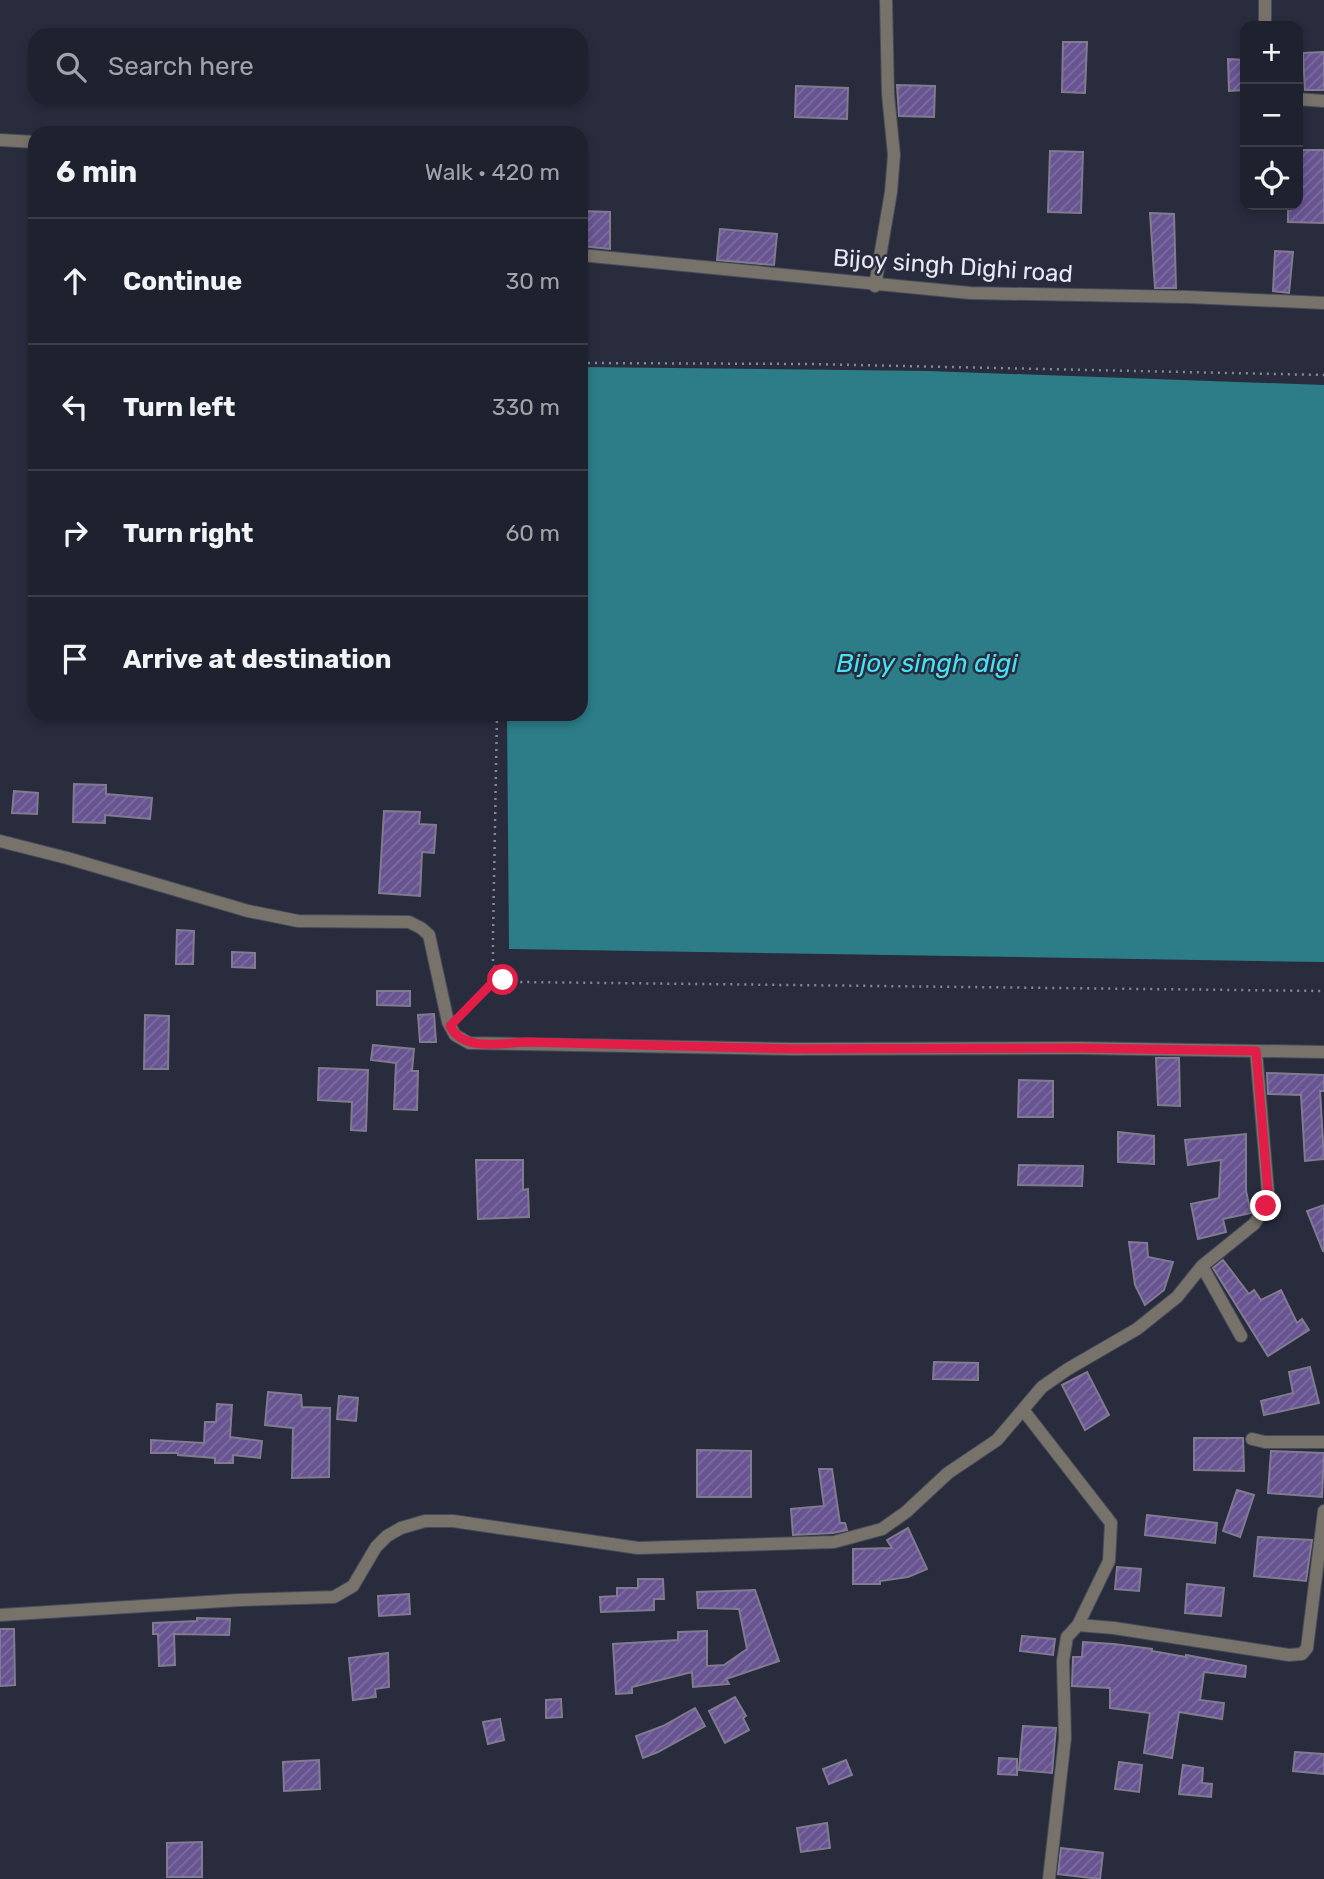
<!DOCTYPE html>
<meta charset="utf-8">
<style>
:root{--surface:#1e212e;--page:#2b2e3a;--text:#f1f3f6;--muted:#a1a3aa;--line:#3c3e4a}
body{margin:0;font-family:Rubik,sans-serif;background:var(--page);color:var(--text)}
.controls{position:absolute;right:21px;top:21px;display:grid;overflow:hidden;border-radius:14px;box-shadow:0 4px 10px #0003}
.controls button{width:63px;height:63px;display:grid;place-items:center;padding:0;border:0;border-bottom:2px solid var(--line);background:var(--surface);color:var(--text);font:35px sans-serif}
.stop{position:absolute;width:21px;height:21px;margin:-16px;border:5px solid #e11d48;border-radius:50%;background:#fff}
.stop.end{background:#e11d48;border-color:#fff;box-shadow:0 2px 7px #0008}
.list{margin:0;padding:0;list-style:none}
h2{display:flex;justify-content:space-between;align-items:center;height:91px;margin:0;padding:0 28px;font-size:30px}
h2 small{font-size:23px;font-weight:400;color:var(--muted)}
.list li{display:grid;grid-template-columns:46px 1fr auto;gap:21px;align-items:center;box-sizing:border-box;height:126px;padding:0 28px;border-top:2px solid var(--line)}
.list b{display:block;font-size:26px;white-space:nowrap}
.list em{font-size:23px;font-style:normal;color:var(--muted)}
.icon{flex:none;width:38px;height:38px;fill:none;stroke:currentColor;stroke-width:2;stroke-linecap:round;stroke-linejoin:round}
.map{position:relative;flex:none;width:1324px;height:1879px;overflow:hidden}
.search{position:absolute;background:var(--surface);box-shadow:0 4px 10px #0003;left:28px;top:28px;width:560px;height:77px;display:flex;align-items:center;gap:18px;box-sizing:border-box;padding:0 24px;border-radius:21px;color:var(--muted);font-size:26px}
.panel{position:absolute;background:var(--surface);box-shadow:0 4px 10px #0003;left:28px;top:126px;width:560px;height:595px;border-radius:21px}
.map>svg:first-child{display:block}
</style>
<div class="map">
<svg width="1324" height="1879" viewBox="0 0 1324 1879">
<defs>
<pattern id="building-hatch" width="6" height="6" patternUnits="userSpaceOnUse" patternTransform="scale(1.75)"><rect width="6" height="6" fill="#675491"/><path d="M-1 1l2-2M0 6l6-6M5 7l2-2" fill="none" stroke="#7d6da1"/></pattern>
</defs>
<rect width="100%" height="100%" fill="#282c3d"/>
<polygon fill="#2c7d88" points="581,367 928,371 1324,385 1324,962 509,949 507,714 581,714"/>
<g fill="url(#building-hatch)" stroke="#807b90" stroke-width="2">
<polygon points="1063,42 1087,42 1085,93 1062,92"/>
<polygon points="1324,52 1324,90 1305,90 1303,53"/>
<polygon points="1228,59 1245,60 1245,90 1229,91"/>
<polygon points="897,85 935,86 934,117 899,116"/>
<polygon points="796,86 848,88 847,119 795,117"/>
<polygon points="1298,150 1324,150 1324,223 1288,222 1288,205 1298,205"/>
<polygon points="1050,151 1083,152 1081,213 1048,212"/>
<polygon points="581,211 610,212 610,249 581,246"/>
<polygon points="1150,213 1174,214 1176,288 1155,288"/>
<polygon points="720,229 777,234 774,265 717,260"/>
<polygon points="1275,251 1293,252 1289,293 1273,291"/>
<polygon points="74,784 106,785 106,794 152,798 150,819 105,815 105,823 73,822"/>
<polygon points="14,791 38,793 37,814 12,813"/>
<polygon points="384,811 420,812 419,824 436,825 434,853 422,852 420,896 379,893"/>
<polygon points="177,930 194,931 193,964 176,964"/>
<polygon points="232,952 255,953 255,968 232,967"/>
<polygon points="377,991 410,991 410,1006 377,1005"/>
<polygon points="434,1014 436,1042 420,1042 418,1015"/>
<polygon points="145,1015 169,1016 168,1069 144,1069"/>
<polygon points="373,1045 414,1049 412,1071 418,1071 417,1110 394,1109 396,1063 371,1060"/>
<polygon points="1156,1058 1179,1058 1180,1106 1158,1105"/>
<polygon points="319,1068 368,1070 366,1131 351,1130 352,1102 318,1100"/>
<polygon points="1267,1073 1324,1075 1324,1091 1320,1091 1324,1159 1305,1161 1301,1095 1268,1094"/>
<polygon points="1019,1080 1053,1081 1053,1117 1018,1117"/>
<polygon points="1118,1132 1154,1136 1154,1164 1118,1162"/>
<polygon points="1246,1134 1246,1191 1251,1213 1223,1219 1226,1232 1198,1239 1191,1204 1219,1198 1221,1160 1188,1165 1185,1140"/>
<polygon points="476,1160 523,1160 523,1190 528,1189 529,1217 478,1219"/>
<polygon points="1019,1165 1083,1166 1082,1186 1018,1185"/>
<polygon points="1324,1205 1324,1251 1323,1251 1307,1211"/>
<polygon points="1129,1242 1147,1243 1148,1257 1173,1262 1164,1290 1145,1305 1135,1285"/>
<polygon points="1223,1260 1249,1294 1254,1290 1261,1300 1281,1290 1297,1323 1302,1319 1309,1330 1268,1356 1213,1268"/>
<polygon points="934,1362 978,1363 978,1380 933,1379"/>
<polygon points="1310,1367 1319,1403 1264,1415 1261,1401 1293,1393 1289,1372"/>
<polygon points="1087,1372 1109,1415 1085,1430 1062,1385"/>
<polygon points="268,1392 301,1395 302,1407 330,1408 329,1477 292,1478 293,1428 265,1425"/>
<polygon points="339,1396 358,1398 356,1421 337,1419"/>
<polygon points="217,1404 232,1405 230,1437 262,1441 260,1458 233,1455 233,1463 215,1463 215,1458 178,1455 178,1453 151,1453 151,1440 204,1443 205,1422 216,1422"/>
<polygon points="1194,1438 1243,1438 1244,1471 1194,1470"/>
<polygon points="697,1450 751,1451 751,1497 697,1497"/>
<polygon points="1271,1451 1324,1453 1322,1497 1268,1493"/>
<polygon points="819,1469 832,1469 840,1523 845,1523 847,1530 833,1533 793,1535 791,1509 824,1506"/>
<polygon points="1237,1490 1254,1495 1240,1537 1223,1531"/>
<polygon points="1147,1515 1217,1523 1215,1543 1145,1535"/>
<polygon points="908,1528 927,1569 908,1577 880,1581 880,1584 853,1584 853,1549 892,1548 887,1540"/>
<polygon points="1258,1537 1312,1540 1306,1581 1254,1576"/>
<polygon points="1117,1567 1141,1569 1139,1591 1115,1589"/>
<polygon points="638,1579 663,1579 664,1599 654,1599 654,1610 601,1612 600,1597 617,1596 617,1588 638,1588"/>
<polygon points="1187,1584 1224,1588 1221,1616 1185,1613"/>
<polygon points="755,1590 779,1661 726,1679 729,1684 693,1687 692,1672 632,1687 632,1693 616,1694 613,1644 678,1640 678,1632 707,1631 707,1666 724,1665 747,1649 739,1609 698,1608 697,1592"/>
<polygon points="409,1594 410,1614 379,1616 378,1596"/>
<polygon points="197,1618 230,1619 229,1635 174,1634 175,1665 159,1666 158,1634 153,1634 153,1623 197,1621"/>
<polygon points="0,1629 14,1629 15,1685 0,1686"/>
<polygon points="1022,1636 1055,1639 1053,1655 1020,1651"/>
<polygon points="1083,1642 1114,1644 1152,1649 1152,1651 1186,1657 1186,1655 1246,1666 1245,1677 1204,1672 1200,1700 1224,1703 1222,1719 1179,1712 1172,1758 1144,1753 1150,1713 1110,1708 1110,1688 1072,1686 1073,1657 1082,1657"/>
<polygon points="388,1653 389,1687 375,1689 376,1697 353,1700 349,1658"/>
<polygon points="735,1697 746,1716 743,1718 749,1730 725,1743 709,1711"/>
<polygon points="561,1699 562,1717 546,1718 546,1700"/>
<polygon points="695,1708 705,1726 658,1752 643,1758 636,1736 663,1726"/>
<polygon points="500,1719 504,1740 488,1744 483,1722"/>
<polygon points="1023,1726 1056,1728 1052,1773 1019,1770"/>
<polygon points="1295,1752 1324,1754 1324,1774 1293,1771"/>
<polygon points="999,1758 1017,1759 1017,1775 998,1774"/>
<polygon points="319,1760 320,1789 284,1791 283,1762"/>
<polygon points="846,1760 852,1775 829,1784 823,1769"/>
<polygon points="1119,1762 1142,1765 1139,1792 1115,1789"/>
<polygon points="1183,1765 1203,1768 1202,1783 1212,1784 1211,1797 1179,1794"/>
<polygon points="827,1823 830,1848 801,1852 797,1828"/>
<polygon points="202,1842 202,1877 167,1877 167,1843"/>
<polygon points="1061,1848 1103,1853 1100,1879 1058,1874"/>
</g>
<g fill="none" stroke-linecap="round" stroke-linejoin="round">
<g stroke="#464a5a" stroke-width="14">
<g id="street">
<polyline points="1265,26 1265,0"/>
<polyline points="1298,99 1324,101"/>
<polyline points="0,140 35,142"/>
<polyline points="581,255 970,293 1188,297 1324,303"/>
<polyline points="875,286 891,192 894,155 888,94 886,0"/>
<polyline points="0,841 67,858 248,911 298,921 409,922 421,928 429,935 448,1022 455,1035 469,1043 793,1049 1080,1048 1324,1052"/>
<polyline points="1202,1266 1241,1336"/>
<polyline points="1024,1411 1111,1523 1109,1561 1078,1625"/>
<polyline points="1252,1439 1265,1442 1324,1442"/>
<polyline points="0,1615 239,1600 334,1597 353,1586 376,1547 387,1536 401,1528 425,1521 453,1521 638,1548 834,1542 882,1529 906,1512 948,1473 997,1440 1042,1387 1068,1369 1137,1329 1177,1297 1202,1266 1254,1224 1266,1206 1268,1192 1256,1051"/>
<polyline points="1049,1879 1065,1738 1063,1661 1067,1637 1078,1625 1114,1628 1289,1655 1302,1654 1307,1648 1324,1511"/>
</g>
</g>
<g stroke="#858896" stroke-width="2.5" stroke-dasharray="2 5" stroke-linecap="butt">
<polyline points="581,363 810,364 1324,375"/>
<polyline points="497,714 493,936 493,963 500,979 521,982 1324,991"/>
<polyline points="461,1014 498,977"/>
</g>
<use href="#street" stroke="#77736a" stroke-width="12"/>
</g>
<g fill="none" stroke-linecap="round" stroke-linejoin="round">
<path stroke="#e11d48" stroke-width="9" d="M503,980L498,977L450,1026C463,1052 501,1043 526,1042L793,1049L1080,1048L1256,1051L1268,1192L1266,1206"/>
</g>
<g text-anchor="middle" stroke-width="5" stroke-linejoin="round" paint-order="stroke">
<g font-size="24" fill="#e6e9f4" stroke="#282c3d">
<text transform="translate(953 266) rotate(4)" y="8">Bijoy singh Dighi road</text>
</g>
<g font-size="26" font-style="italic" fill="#46e1f5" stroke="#282c3d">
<text x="927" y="672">Bijoy singh digi</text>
</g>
</g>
</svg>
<div class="controls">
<button>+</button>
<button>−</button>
<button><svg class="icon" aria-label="locate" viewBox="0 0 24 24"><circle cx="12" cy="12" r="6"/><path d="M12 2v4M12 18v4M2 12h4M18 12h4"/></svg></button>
</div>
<div class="stop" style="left:503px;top:980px"></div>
<div class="stop end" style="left:1266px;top:1206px"></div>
<div class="search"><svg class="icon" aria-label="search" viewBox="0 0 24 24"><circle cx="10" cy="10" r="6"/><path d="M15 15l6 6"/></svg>Search here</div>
<section class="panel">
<h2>6 min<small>Walk · 420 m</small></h2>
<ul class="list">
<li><svg class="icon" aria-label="ahead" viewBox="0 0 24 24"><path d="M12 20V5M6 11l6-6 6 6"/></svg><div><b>Continue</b></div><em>30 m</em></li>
<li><svg class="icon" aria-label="left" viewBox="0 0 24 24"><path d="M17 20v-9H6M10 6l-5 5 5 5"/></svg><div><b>Turn left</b></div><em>330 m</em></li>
<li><svg class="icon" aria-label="right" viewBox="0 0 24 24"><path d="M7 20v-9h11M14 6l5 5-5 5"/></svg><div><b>Turn right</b></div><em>60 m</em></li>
<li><svg class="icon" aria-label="arrive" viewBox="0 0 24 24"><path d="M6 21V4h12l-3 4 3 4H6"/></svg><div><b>Arrive at destination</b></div></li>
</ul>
</section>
</div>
